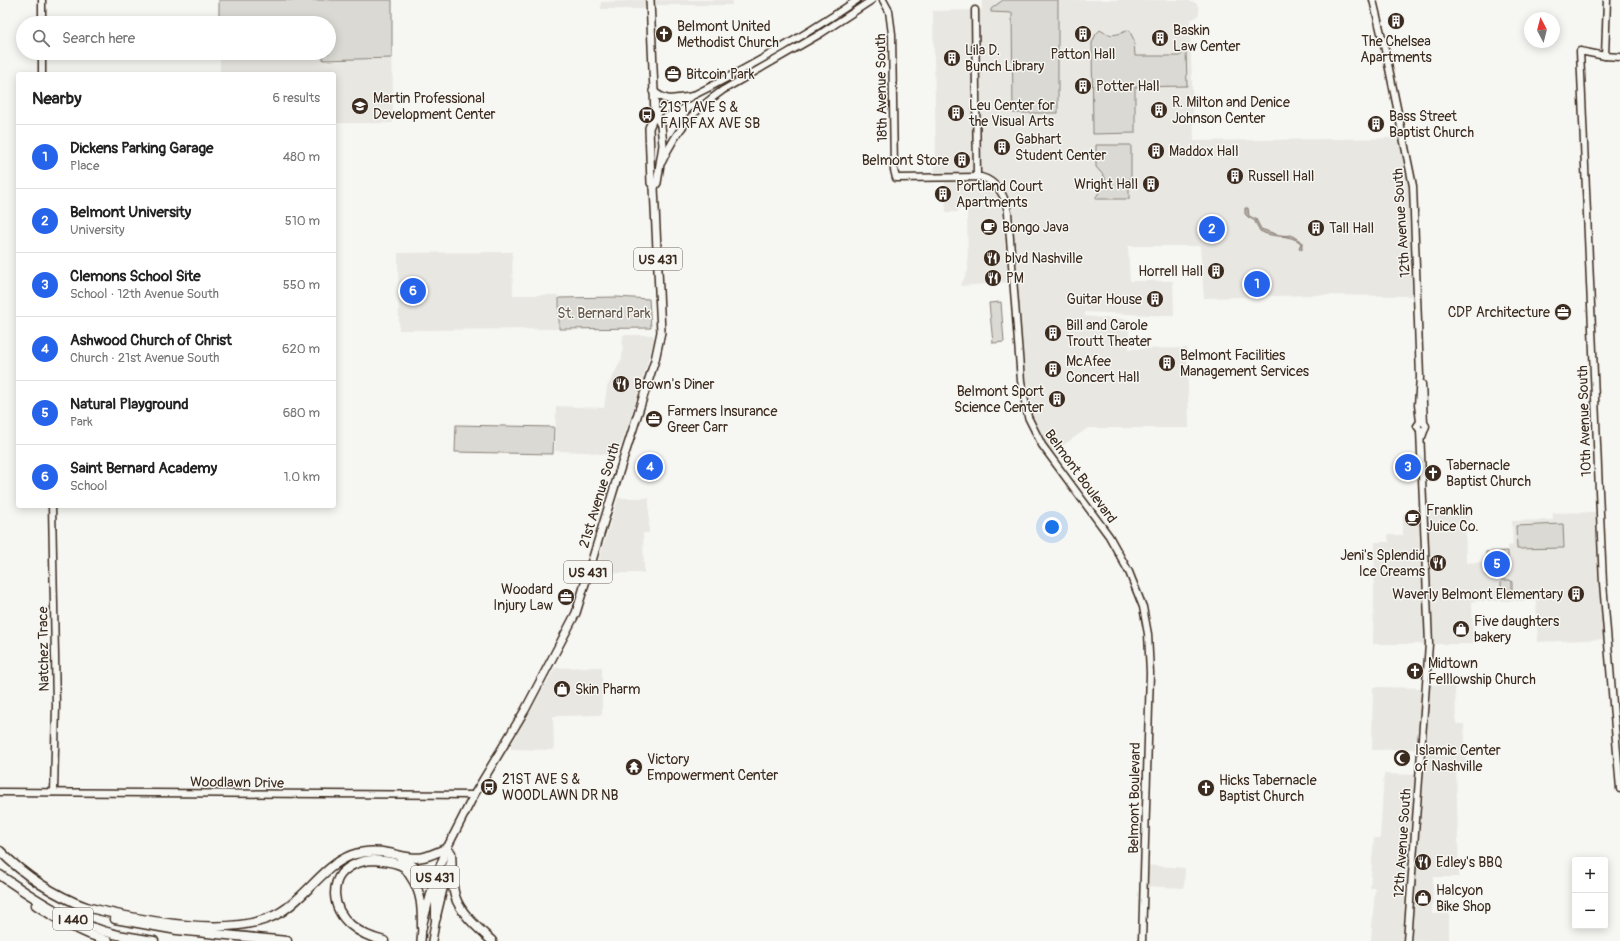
<!DOCTYPE html>
<meta charset="utf-8">
<style>
:root{--surface:#fff;--page:#f2f2f2;--text:#222;--muted:#767676;--line:#e0e0e0;--accent:#2563eb}
body{margin:0;font-family:Pangolin,sans-serif;background:var(--page);color:var(--text)}
.controls{position:absolute;right:12px;bottom:12px;display:grid;overflow:hidden;border-radius:4px;box-shadow:0 2px 10px #0003}
.controls button{width:36px;height:36px;display:grid;place-items:center;padding:0;border:0;border-bottom:1px solid var(--line);background:var(--surface);color:var(--text);font:20px sans-serif}
.compass{position:absolute;left:1524px;top:12px;width:36px;height:36px;border-radius:50%;background:var(--surface);box-shadow:0 2px 10px #0003;rotate:353deg}
.you{position:absolute;left:1052px;top:527px;width:14px;height:14px;margin:-10px;border:3px solid #fff;border-radius:50%;background:#1a73e8;box-shadow:0 0 0 6px #1a73e833}
.badge{display:grid;place-items:center;width:26px;height:26px;border-radius:50%;background:var(--accent);color:#fff;font-size:13px;font-weight:700}
.pin{position:absolute;translate:-50% -50%;border:2px solid #fff;box-shadow:0 1px 4px #0006}
.list{margin:0;padding:0;list-style:none}
h2{display:flex;justify-content:space-between;align-items:center;height:52px;margin:0;padding:0 16px;font-size:17px}
h2 small{font-size:13px;font-weight:400;color:var(--muted)}
.list li{display:grid;grid-template-columns:26px 1fr auto;gap:12px;align-items:center;box-sizing:border-box;height:64px;padding:0 16px;border-top:1px solid var(--line)}
.list b{display:block;font-size:15px;white-space:nowrap}
.list p{margin:0;font-size:13px;white-space:nowrap;color:var(--muted)}
.list em{font-size:13px;font-style:normal;color:var(--muted)}
.icon{flex:none;width:22px;height:22px;fill:none;stroke:currentColor;stroke-width:2;stroke-linecap:round;stroke-linejoin:round}
.map{position:relative;flex:none;width:1620px;height:941px;overflow:hidden}
.search{position:absolute;background:var(--surface);box-shadow:0 2px 10px #0003;left:16px;top:16px;width:320px;height:44px;display:flex;align-items:center;gap:10px;box-sizing:border-box;padding:0 14px;border-radius:22px;color:var(--muted);font-size:15px}
.panel{position:absolute;background:var(--surface);box-shadow:0 2px 10px #0003;left:16px;top:72px;width:320px;height:436px;border-radius:4px}
.map>svg:first-child{display:block}
</style>
<div class="map">
<svg width="1620" height="941" viewBox="0 0 1620 941">
<rect width="100%" height="100%" fill="#f6f6f2"/>
<filter id="ink" filterUnits="userSpaceOnUse"><feTurbulence type="fractalNoise" baseFrequency=".025" numOctaves="2"/><feDisplacementMap in="SourceGraphic" scale="8" xChannelSelector="R" yChannelSelector="G"/><feConvolveMatrix kernelMatrix="1 2 1 2 8 2 1 2 1" color-interpolation-filters="sRGB"/></filter>
<g filter="url(#ink)">
<g fill="#e8e7e2">
<polygon points="630,0 732,0 732,5 645,5 644,9 601,9 601,2 630,1"/>
<polygon points="982,0 1190,0 1190,2 1196,3 1199,8 1199,13 1197,17 1190,20 1190,30 1194,141 1403,138 1410,169 1418,296 1311,295 1204,298 1200,246 1128,246 1130,281 1173,281 1174,316 1085,312 1085,316 1102,318 1129,319 1129,349 1187,348 1189,428 1088,428 1049,455 1038,439 1024,402 1013,282 960,286 968,271 967,209 958,209 958,212 946,212 945,177 934,177 936,152 933,11 982,10"/>
<polygon points="392,24 393,123 334,123 334,74 220,74 220,53 329,53"/>
<polygon points="512,252 513,295 558,295 558,329 399,330 398,253"/>
<polygon points="623,335 653,335 654,340 638,395 618,454 616,456 587,452 555,451 556,406 604,408 607,387 622,359"/>
<polygon points="618,498 649,498 649,533 643,533 644,573 595,573"/>
<polygon points="1424,511 1469,511 1470,521 1465,521 1466,563 1485,562 1485,551 1508,550 1508,546 1513,545 1512,521 1553,520 1553,513 1600,512 1607,639 1538,642 1536,601 1476,601 1472,602 1473,644 1373,644 1375,542 1389,542 1388,535 1403,535 1403,514 1424,516"/>
<polygon points="602,667 602,715 553,716 554,750 511,749 511,745 555,668"/>
<polygon points="1426,685 1455,685 1456,724 1464,724 1466,764 1456,765 1459,877 1433,877 1432,914 1449,914 1449,941 1371,941 1375,888 1370,888 1374,838 1380,838 1384,774 1419,775 1421,749 1372,750 1373,687 1425,688"/>
<polygon points="1144,865 1185,868 1184,888 1144,886"/>
</g>
<g fill="#dad9d3" stroke="#8a8278">
<polygon points="219,0 392,0 392,58 323,60 323,53 329,53 329,23 219,23"/>
<polygon points="1003,0 1058,0 1058,113 1013,113 1012,13 991,12 991,9"/>
<path d="M1100,30C1112,38 1118,34 1129,30L1134,40L1135,56H1179L1182,54L1183,49H1186L1187,86L1135,87V133L1093,134L1092,43L1096,34Z"/>
<polygon points="1096,145 1131,145 1131,178 1129,179 1129,199 1096,199 1096,197 1102,188 1105,187 1105,177 1096,167"/>
<polygon points="617,297 649,299 651,328 559,329 559,298"/>
<polygon points="1001,302 1004,342 993,343 989,303"/>
<polygon points="456,425 554,427 553,454 455,452"/>
<polygon points="1563,524 1564,548 1517,549 1516,526"/>
<polygon points="1508,551 1508,575 1486,576 1486,552"/>
<polygon points="1502,580 1510,580 1512,582 1512,594 1510,596 1504,596 1501,594 1501,582"/>
</g>
<path fill="#b6b0a9" stroke="#857a71" d="M1245,208H1248L1249,216L1256,219L1261,229C1271,232 1280,237 1291,235L1302,242V250L1299,248L1301,243C1289,233 1273,239 1260,231L1254,220L1249,218L1245,214Z"/>
<g fill="none" stroke-linecap="round" stroke-linejoin="round">
<g stroke="#3b2a1e" stroke-width="9">
<g id="secondary">
<path d="M883,0L889,11L892,34L894,170L896,178L981,177C997,181 1006,197 1008,213L1021,381L1028,417L1042,445L1109,536L1129,572L1143,607L1148,634L1150,673L1142,941"/>
<polyline points="1373,0 1386,54 1413,186 1420,377 1418,405 1420,422 1417,426 1420,430"/>
<polyline points="975,10 977,177"/>
<polyline points="42,23 42,0"/>
<polyline points="1605,56 1607,0"/>
<polyline points="1620,57 1605,56 1580,51 1603,583 1620,789"/>
<polyline points="42,74 42,53"/>
<path d="M655,114C725,81 793,44 857,0"/>
<path d="M662,162C677,129 693,111 723,90L820,34L872,0"/>
<polyline points="1422,437 1426,426 1424,423 1422,384"/>
<polyline points="52,506 56,705 54,792"/>
<polyline points="0,792 474,795"/>
<polyline points="1407,941 1429,644 1420,430"/>
</g>
</g>
<g stroke="#3b2a1e" stroke-width="10">
<g id="primary">
<polyline points="650,0 655,114 661,125 663,145 657,183 654,187"/>
<path d="M653,91C666,103 674,99 690,97"/>
<polyline points="421,941 422,927 434,881 447,848 474,795 525,710 576,613 616,482 655,360 661,332 654,187 651,183 649,128 655,114"/>
<polyline points="432,941 436,918 450,860"/>
</g>
</g>
<g stroke="#3b2a1e" stroke-width="11">
<g id="highway">
<path d="M0,851C24,875 54,895 86,907"/>
<path d="M451,853C452,866 451,882 455,896C460,913 479,929 492,941"/>
<polyline points="400,857 434,881 436,888 436,918"/>
<path d="M0,875C36,900 74,925 118,935C130,937 142,939 154,941"/>
<path d="M36,905C59,921 82,933 108,941"/>
<path d="M82,906C133,919 234,941 281,912C307,896 323,866 352,855C364,851 377,851 388,853C400,855 413,860 424,857C432,855 440,851 447,848"/>
<polyline points="115,919 177,930 287,941"/>
<path d="M384,941C360,935 336,920 335,894C335,886 336,880 341,874C349,865 362,860 374,860C384,861 395,861 404,867C406,869 409,874 411,877C422,893 422,908 422,927"/>
</g>
</g>
<use href="#secondary" stroke="#f6f6f2" stroke-width="6"/>
<use href="#primary" stroke="#f6f6f2" stroke-width="7"/>
<use href="#highway" stroke="#f6f6f2" stroke-width="8"/>
</g>
</g>
<defs>
<g id="building-disc" transform="scale(0.9)"><circle r="9.5" fill="#3b2a1e" stroke="#f6f6f2"/><path d="M-4-6H4V6H1V3H-1V6H-4ZM-2.5-4.3h1.7v1.8h-1.7ZM.8-4.3h1.7v1.8H.8ZM-2.5-1h1.7V.8h-1.7ZM.8-1h1.7V.8H.8Z" fill="#fff"/></g>
<g id="church-disc" transform="scale(0.9)"><circle r="9.5" fill="#3b2a1e" stroke="#f6f6f2"/><path d="M-1.2-6h2.4v3.5h3.3v2.4h-3.3V6h-2.4V-.1h-3.3v-2.4h3.3Z" fill="#fff"/></g>
<g id="office-disc" transform="scale(0.9)"><circle r="9.5" fill="#3b2a1e" stroke="#f6f6f2"/><path d="M-6-3h4V-5.5h4V-3h4V5H-6ZM-1-4.5V-3h2v-1.5ZM-6 0V1H6V0Z" fill="#fff"/></g>
<g id="school-disc" transform="scale(0.9)"><circle r="9.5" fill="#3b2a1e" stroke="#f6f6f2"/><path d="M0-5L7-2L0 1L-7-2ZM-4 1L0 2.5L4 1V4Q0 6-4 4Z" fill="#fff"/></g>
<g id="bus-disc" transform="scale(0.9)"><circle r="9.5" fill="#3b2a1e" stroke="#f6f6f2"/><path d="M-5-6H5V4H4V6H2V4H-2V6H-4V4H-5ZM-3.5-4V0h7V-4ZM-3.5 1.2v1.5H-2V1.2ZM2 1.2v1.5H3.5V1.2Z" fill="#fff"/></g>
<g id="cafe-disc" transform="scale(0.9)"><circle r="9.5" fill="#3b2a1e" stroke="#f6f6f2"/><path d="M-5.5-4.5H6V0H3Q3 3.5 0 3.5H-2.5Q-5.5 3.5-5.5 0ZM3-3.2v2h1.7v-2ZM-6 4.5H4V6H-6Z" fill="#fff"/></g>
<g id="restaurant-disc" transform="scale(0.9)"><circle r="9.5" fill="#3b2a1e" stroke="#f6f6f2"/><path d="M-5-6h1v4h1v-4h1v4h1v-4h1v5L-1.5 .5V6h-2V.5L-5-1ZM5-6V6H3V1.5H1.5Q1.5-4 5-6Z" fill="#fff"/></g>
<g id="shop-disc" transform="scale(0.9)"><circle r="9.5" fill="#3b2a1e" stroke="#f6f6f2"/><path d="M-5-2.5h2.3a2.7 3.5 0 0 1 5.4 0H5L5.5 6h-11ZM-1.5-2.5h3a1.5 2.3 0 0 0-3 0Z" fill="#fff"/></g>
<g id="mosque-disc" transform="scale(0.9)"><circle r="9.5" fill="#3b2a1e" stroke="#f6f6f2"/><path d="M3.5-4.9A6 6 0 1 0 3.5 4.9A5 5 0 1 1 3.5-4.9Z" fill="#fff"/></g>
<g id="temple-disc" transform="scale(0.9)"><circle r="9.5" fill="#3b2a1e" stroke="#f6f6f2"/><path d="M0-6L5-2H3V0L6.5 2.5H4V6H1.5V3h-3V6H-4V2.5H-6.5L-3 0V-2H-5Z" fill="#fff"/></g>
</defs>
<g fill-rule="evenodd">
<use href="#building-disc" x="1396" y="21"/>
<use href="#church-disc" x="664" y="34"/>
<use href="#building-disc" x="1083" y="34"/>
<use href="#building-disc" x="1160" y="38"/>
<use href="#building-disc" x="952" y="58"/>
<use href="#office-disc" x="673" y="74"/>
<use href="#building-disc" x="1083" y="86"/>
<use href="#school-disc" x="360" y="106"/>
<use href="#building-disc" x="1159" y="110"/>
<use href="#building-disc" x="956" y="113"/>
<use href="#bus-disc" x="647" y="115"/>
<use href="#building-disc" x="1376" y="124"/>
<use href="#building-disc" x="1002" y="147"/>
<use href="#building-disc" x="1156" y="151"/>
<use href="#building-disc" x="962" y="160"/>
<use href="#building-disc" x="1235" y="176"/>
<use href="#building-disc" x="1151" y="184"/>
<use href="#building-disc" x="943" y="194"/>
<use href="#cafe-disc" x="989" y="227"/>
<use href="#building-disc" x="1316" y="228"/>
<use href="#restaurant-disc" x="992" y="258"/>
<use href="#building-disc" x="1216" y="271"/>
<use href="#restaurant-disc" x="993" y="278"/>
<use href="#building-disc" x="1155" y="299"/>
<use href="#office-disc" x="1563" y="312"/>
<use href="#building-disc" x="1053" y="333"/>
<use href="#building-disc" x="1167" y="363"/>
<use href="#building-disc" x="1053" y="369"/>
<use href="#restaurant-disc" x="621" y="384"/>
<use href="#building-disc" x="1057" y="399"/>
<use href="#office-disc" x="654" y="419"/>
<use href="#church-disc" x="1433" y="473"/>
<use href="#cafe-disc" x="1413" y="518"/>
<use href="#restaurant-disc" x="1438" y="563"/>
<use href="#building-disc" x="1576" y="594"/>
<use href="#office-disc" x="566" y="597"/>
<use href="#shop-disc" x="1461" y="629"/>
<use href="#church-disc" x="1415" y="671"/>
<use href="#shop-disc" x="562" y="689"/>
<use href="#mosque-disc" x="1402" y="758"/>
<use href="#temple-disc" x="634" y="767"/>
<use href="#bus-disc" x="489" y="787"/>
<use href="#church-disc" x="1206" y="788"/>
<use href="#restaurant-disc" x="1423" y="862"/>
<use href="#shop-disc" x="1423" y="898"/>
</g>
<g text-anchor="middle" stroke-width="3" stroke-linejoin="round" paint-order="stroke">
<g fill="#f6f6f2" stroke="#73675e" stroke-width="1">
<rect x="634" y="248" width="48" height="22" rx="3"/>
<rect x="564" y="561" width="48" height="22" rx="3"/>
<rect x="411" y="866" width="48" height="22" rx="3"/>
<rect x="53" y="908" width="40" height="22" rx="3"/>
</g>
<g font-size="13" font-weight="bold" fill="#3b2a1e">
<text x="658" y="264">US 431</text>
<text x="588" y="577">US 431</text>
<text x="435" y="882">US 431</text>
<text x="73" y="924">I 440</text>
</g>
<g font-size="14" fill="#3b2a1e" stroke="#f6f6f2" text-anchor="start">
<text x="677" y="31">Belmont United<tspan x="677" dy="16">Methodist Church</tspan></text>
<text x="1173" y="35">Baskin<tspan x="1173" dy="16">Law Center</tspan></text>
<text x="1396" y="46" text-anchor="middle">The Chelsea<tspan x="1396" dy="16">Apartments</tspan></text>
<text x="965" y="55">Lila D.<tspan x="965" dy="16">Bunch Library</tspan></text>
<text x="1083" y="59" text-anchor="middle">Patton Hall</text>
<text x="686" y="79">Bitcoin Park</text>
<text x="1096" y="91">Potter Hall</text>
<text x="373" y="103">Martin Professional<tspan x="373" dy="16">Development Center</tspan></text>
<text x="1172" y="107">R. Milton and Denice<tspan x="1172" dy="16">Johnson Center</tspan></text>
<text x="969" y="110">Leu Center for<tspan x="969" dy="16">the Visual Arts</tspan></text>
<text x="660" y="112">21ST AVE S &amp;<tspan x="660" dy="16">FAIRFAX AVE SB</tspan></text>
<text x="1389" y="121">Bass Street<tspan x="1389" dy="16">Baptist Church</tspan></text>
<text x="1015" y="144">Gabhart<tspan x="1015" dy="16">Student Center</tspan></text>
<text x="1169" y="156">Maddox Hall</text>
<text x="949" y="165" text-anchor="end">Belmont Store</text>
<text x="1248" y="181">Russell Hall</text>
<text x="1138" y="189" text-anchor="end">Wright Hall</text>
<text x="956" y="191">Portland Court<tspan x="956" dy="16">Apartments</tspan></text>
<text x="1002" y="232">Bongo Java</text>
<text x="1329" y="233">Tall Hall</text>
<text x="1005" y="263">blvd Nashville</text>
<text x="1203" y="276" text-anchor="end">Horrell Hall</text>
<text x="1006" y="283">PM</text>
<text x="1142" y="304" text-anchor="end">Guitar House</text>
<text x="1550" y="317" text-anchor="end">CDP Architecture</text>
<text x="1066" y="330">Bill and Carole<tspan x="1066" dy="16">Troutt Theater</tspan></text>
<text x="1180" y="360">Belmont Facilities<tspan x="1180" dy="16">Management Services</tspan></text>
<text x="1066" y="366">McAfee<tspan x="1066" dy="16">Concert Hall</tspan></text>
<text x="634" y="389">Brown's Diner</text>
<text x="1044" y="396" text-anchor="end">Belmont Sport<tspan x="1044" dy="16">Science Center</tspan></text>
<text x="667" y="416">Farmers Insurance<tspan x="667" dy="16">Greer Carr</tspan></text>
<text x="1446" y="470">Tabernacle<tspan x="1446" dy="16">Baptist Church</tspan></text>
<text x="1426" y="515">Franklin<tspan x="1426" dy="16">Juice Co.</tspan></text>
<text x="1425" y="560" text-anchor="end">Jeni's Splendid<tspan x="1425" dy="16">Ice Creams</tspan></text>
<text x="553" y="594" text-anchor="end">Woodard<tspan x="553" dy="16">Injury Law</tspan></text>
<text x="1563" y="599" text-anchor="end">Waverly Belmont Elementary</text>
<text x="1474" y="626">Five daughters<tspan x="1474" dy="16">bakery</tspan></text>
<text x="1428" y="668">Midtown<tspan x="1428" dy="16">Felllowship Church</tspan></text>
<text x="575" y="694">Skin Pharm</text>
<text x="1415" y="755">Islamic Center<tspan x="1415" dy="16">of Nashville</tspan></text>
<text x="647" y="764">Victory<tspan x="647" dy="16">Empowerment Center</tspan></text>
<text x="502" y="784">21ST AVE S &amp;<tspan x="502" dy="16">WOODLAWN DR NB</tspan></text>
<text x="1219" y="785">Hicks Tabernacle<tspan x="1219" dy="16">Baptist Church</tspan></text>
<text x="1436" y="867">Edley's BBQ</text>
<text x="1436" y="895">Halcyon<tspan x="1436" dy="16">Bike Shop</tspan></text>
</g>
<g font-size="14" fill="#3b2a1e" stroke="#f6f6f2">
<text transform="translate(881 88) rotate(-91)" y="5">18th Avenue South</text>
<text transform="translate(1401 223) rotate(-94)" y="5">12th Avenue South</text>
<text transform="translate(1584 421) rotate(-92)" y="5">10th Avenue South</text>
<text transform="translate(1081 476) rotate(54)" y="5">Belmont Boulevard</text>
<text transform="translate(599 495) rotate(-73)" y="5">21st Avenue South</text>
<text transform="translate(43 649) rotate(-91)" y="5">Natchez Trace</text>
<text transform="translate(237 782) rotate(1)" y="5">Woodlawn Drive</text>
<text transform="translate(1134 798) rotate(-89)" y="5">Belmont Boulevard</text>
<text transform="translate(1402 843) rotate(-86)" y="5">12th Avenue South</text>
</g>
<g font-size="14" fill="#63564b" stroke="#f6f6f2">
<text x="604" y="318">St. Bernard Park</text>
</g>
</g>
</svg>
<div class="controls">
<button>+</button>
<button>−</button>
</div>
<svg class="compass" viewBox="-18 -18 36 36"><path d="M0-13l5 13h-10z" fill="#e53935"/><path d="M0 13l5-13h-10z" fill="#767676"/></svg>
<div class="you"></div>
<div class="pin badge" style="left:1257px;top:284px">1</div>
<div class="pin badge" style="left:1212px;top:229px">2</div>
<div class="pin badge" style="left:1408px;top:467px">3</div>
<div class="pin badge" style="left:650px;top:467px">4</div>
<div class="pin badge" style="left:1497px;top:564px">5</div>
<div class="pin badge" style="left:413px;top:291px">6</div>
<div class="search"><svg class="icon" aria-label="search" viewBox="0 0 24 24"><circle cx="10" cy="10" r="6"/><path d="M15 15l6 6"/></svg>Search here</div>
<section class="panel">
<h2>Nearby<small>6 results</small></h2>
<ul class="list">
<li><span class="badge">1</span><div><b>Dickens Parking Garage</b><p>Place</p></div><em>480 m</em></li>
<li><span class="badge">2</span><div><b>Belmont University</b><p>University</p></div><em>510 m</em></li>
<li><span class="badge">3</span><div><b>Clemons School Site</b><p>School · 12th Avenue South</p></div><em>550 m</em></li>
<li><span class="badge">4</span><div><b>Ashwood Church of Christ</b><p>Church · 21st Avenue South</p></div><em>620 m</em></li>
<li><span class="badge">5</span><div><b>Natural Playground</b><p>Park</p></div><em>680 m</em></li>
<li><span class="badge">6</span><div><b>Saint Bernard Academy</b><p>School</p></div><em>1.0 km</em></li>
</ul>
</section>
</div>
